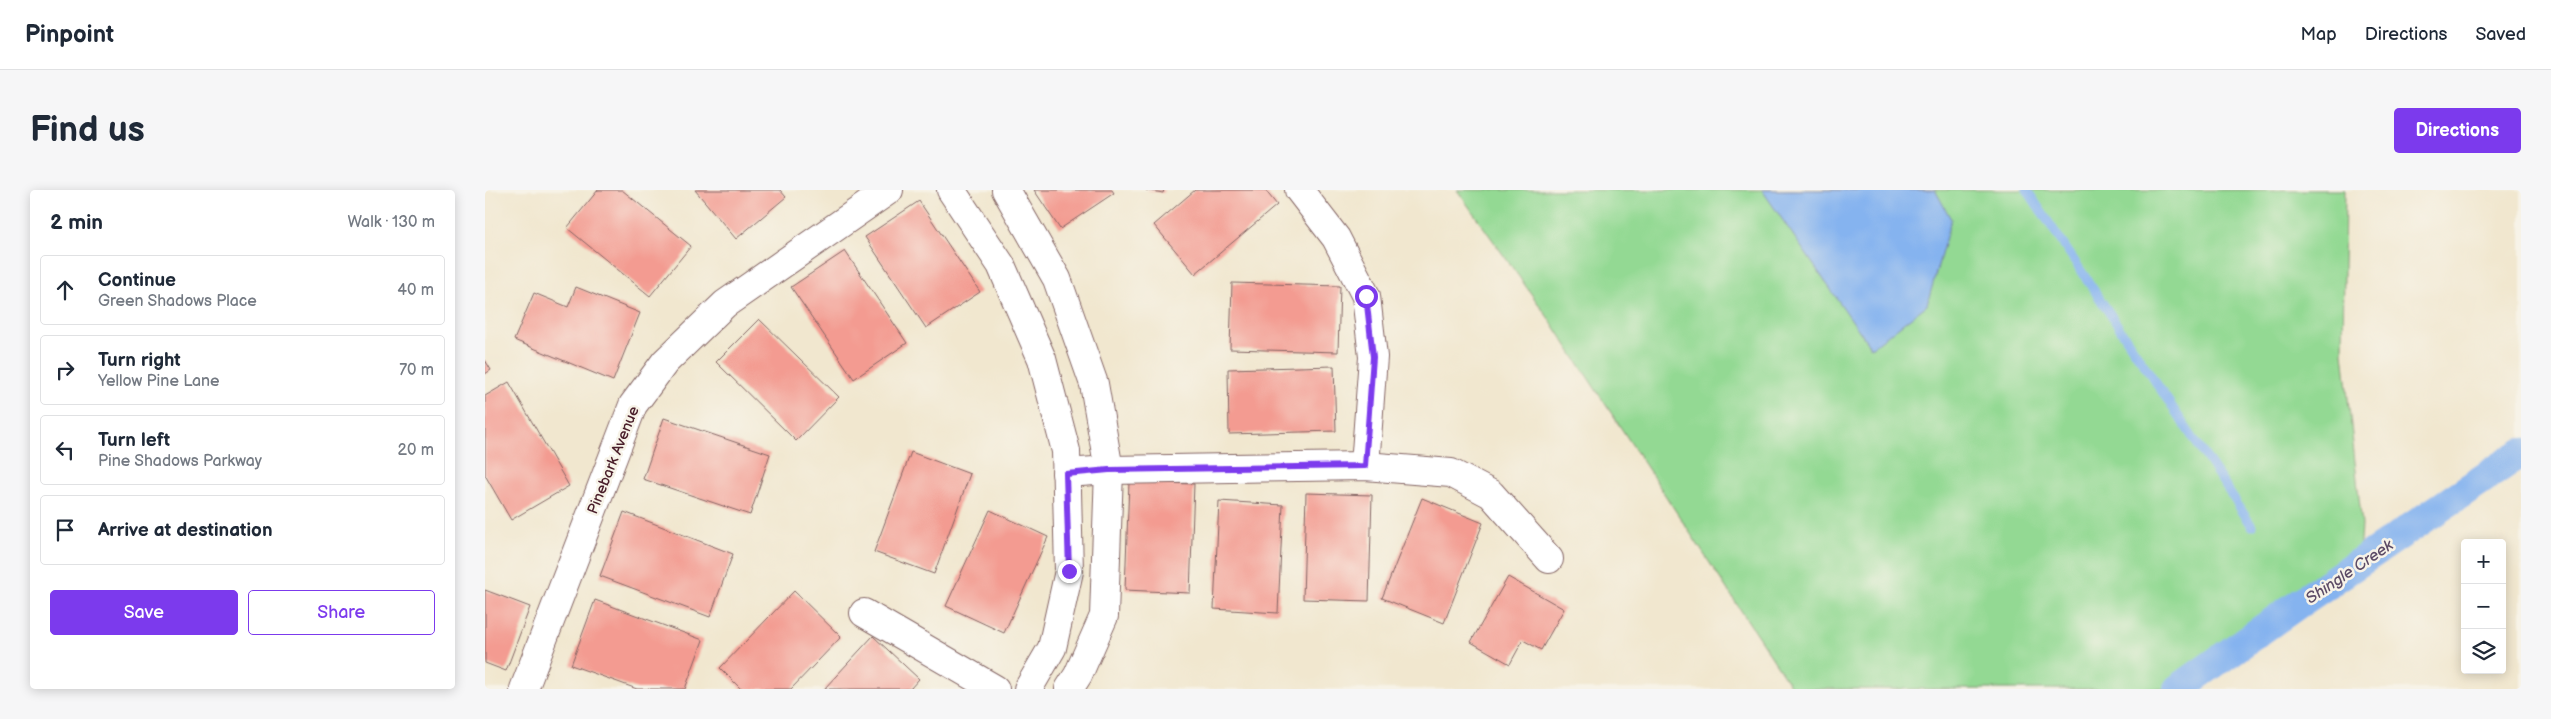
<!DOCTYPE html>
<meta charset="utf-8">
<style>
:root{--surface:#fff;--page:#f6f6f7;--text:#1f2937;--muted:#747a83;--line:#e0e1e3;--accent:#7c3aed}
body{margin:0;font-family:"Balsamiq Sans",sans-serif;background:var(--page);color:var(--text)}
.controls{position:absolute;right:15px;bottom:15px;display:grid;overflow:hidden;border-radius:5px;box-shadow:0 2px 12px #0003}
.controls button{width:45px;height:45px;display:grid;place-items:center;padding:0;border:0;border-bottom:1px solid var(--line);background:var(--surface);color:var(--text);font:25px sans-serif}
.stop{position:absolute;width:15px;height:15px;margin:-11px;border:4px solid #7c3aed;border-radius:50%;background:#fff}
.stop.end{background:#7c3aed;border-color:#fff;box-shadow:0 1px 5px #0008}
.list{margin:0;padding:0;list-style:none}
h2{display:flex;justify-content:space-between;align-items:center;height:65px;margin:0;padding:0 20px;font-size:21px}
h2 small{font-size:16px;font-weight:400;color:var(--muted)}
.list li{display:grid;grid-template-columns:32px 1fr auto;gap:15px;align-items:center;box-sizing:border-box;height:70px;margin:0 10px 10px;padding:0 10px;border:1px solid var(--line);border-radius:5px}
.list b{display:block;font-size:19px;white-space:nowrap}
.list p{margin:0;font-size:16px;white-space:nowrap;color:var(--muted)}
.list em{font-size:16px;font-style:normal;color:var(--muted)}
.actions{display:flex;gap:10px;padding:15px 20px}
.actions a{flex:1;padding:11px 0;border:1px solid var(--accent);border-radius:5px;text-align:center;font-size:18px;color:var(--accent)}
.actions .main{background:var(--accent);color:#fff}
.icon{flex:none;width:28px;height:28px;fill:none;stroke:currentColor;stroke-width:2;stroke-linecap:round;stroke-linejoin:round}
.map{position:relative;flex:none;width:2036px;height:499px;overflow:hidden;border-radius:5px}
header{display:flex;align-items:center;gap:30px;box-sizing:border-box;height:70px;padding:0 25px;background:var(--surface);border-bottom:1px solid var(--line)}
header strong{font-size:24px}
nav{display:flex;gap:28px;margin-inline-start:auto;font-size:18px}
.intro{display:flex;align-items:center;justify-content:space-between;box-sizing:border-box;height:120px;padding:0 30px}
h1{margin:0;font-size:35px}
.button{padding:12px 22px;border-radius:5px;background:var(--accent);color:#fff;font-size:18px;font-weight:700}
main{display:flex;gap:30px;padding:0 30px}
aside{flex:1;background:var(--surface);border-radius:5px;box-shadow:0 2px 12px #0003}
.map>svg:first-child{display:block}
</style>
<header>
<strong>Pinpoint</strong>
<nav><a>Map</a><a>Directions</a><a>Saved</a></nav>
</header>
<div class="intro"><h1>Find us</h1><a class="button">Directions</a></div>
<main>
<aside>
<h2>2 min<small>Walk · 130 m</small></h2>
<ul class="list">
<li><svg class="icon" aria-label="ahead" viewBox="0 0 24 24"><path d="M12 20V5M6 11l6-6 6 6"/></svg><div><b>Continue</b><p>Green Shadows Place</p></div><em>40 m</em></li>
<li><svg class="icon" aria-label="right" viewBox="0 0 24 24"><path d="M7 20v-9h11M14 6l5 5-5 5"/></svg><div><b>Turn right</b><p>Yellow Pine Lane</p></div><em>70 m</em></li>
<li><svg class="icon" aria-label="left" viewBox="0 0 24 24"><path d="M17 20v-9H6M10 6l-5 5 5 5"/></svg><div><b>Turn left</b><p>Pine Shadows Parkway</p></div><em>20 m</em></li>
<li><svg class="icon" aria-label="arrive" viewBox="0 0 24 24"><path d="M6 21V4h12l-3 4 3 4H6"/></svg><div><b>Arrive at destination</b></div></li>
</ul>
<div class="actions"><a class="main">Save</a><a>Share</a></div>
</aside>
<div class="map">
<svg width="2036" height="499" viewBox="0 0 2036 499">
<rect width="100%" height="100%" fill="#f7f3e8"/>
<filter id="ink" filterUnits="userSpaceOnUse"><feTurbulence type="fractalNoise" baseFrequency=".02" numOctaves="2"/><feDisplacementMap in="SourceGraphic" scale="10" xChannelSelector="R" yChannelSelector="G"/><feConvolveMatrix kernelMatrix="1 2 1 2 8 2 1 2 1" color-interpolation-filters="sRGB"/></filter>
<filter id="wash" filterUnits="userSpaceOnUse"><feTurbulence type="fractalNoise" baseFrequency=".0096" numOctaves="4" result="noise"/><feDisplacementMap in="SourceGraphic" scale="20" xChannelSelector="R" yChannelSelector="G"/><feGaussianBlur stdDeviation="1.12" result="paint"/><feColorMatrix in="noise" values="0 0 0 0 0 0 0 0 0 0 0 0 0 0 0 0 0 1.4 0 .05"/><feComposite in="paint" operator="in"/></filter>
<g filter="url(#wash)">
<rect width="100%" height="100%" fill="#f1e7cf"/>
<polygon fill="#93d993" stroke="#6e7c5f" points="972,0 1860,0 1858,163 1877,335 1875,365 1687,499 1305,499 1305,495 1067,133"/>
<polygon fill="#85b3ef" stroke="#68698d" points="1277,0 1450,0 1466,29 1442,115 1386,158"/>
<g fill="none" stroke-linecap="round" stroke-linejoin="round">
<polyline stroke="#85b3ef" stroke-width="9" points="1542,0 1767,336"/>
<polyline stroke="#85b3ef" stroke-width="30" points="1693,499 1813,414 2036,263"/>
</g>
<g id="blocks">
<g fill="#f39b91">
<polygon points="113,0 137,0 206,56 165,106 82,38"/>
<polygon points="210,0 295,0 301,7 251,49"/>
<polygon points="549,0 627,0 629,3 575,39"/>
<polygon points="661,0 679,0 678,3"/>
<polygon points="710,0 780,0 792,15 710,84 669,35"/>
<polygon points="434,11 495,102 441,138 380,47"/>
<polygon points="360,61 422,153 369,189 306,97"/>
<polygon points="747,93 855,96 853,162 745,159"/>
<polygon points="91,97 155,123 128,191 29,150 49,103 83,117"/>
<polygon points="274,129 354,207 311,251 231,172"/>
<polygon points="0,170 6,180 0,184"/>
<polygon points="849,176 851,241 744,244 743,179"/>
<polygon points="24,192 84,296 26,330 0,285 0,206"/>
<polygon points="179,228 285,264 265,325 158,289"/>
<polygon points="426,262 485,284 449,384 389,362"/>
<polygon points="644,292 709,294 705,403 640,400"/>
<polygon points="821,303 887,305 884,411 818,409"/>
<polygon points="937,308 998,333 959,433 897,408"/>
<polygon points="734,311 798,315 793,423 729,419"/>
<polygon points="505,320 563,347 519,443 461,416"/>
<polygon points="139,322 248,364 225,427 115,386"/>
<polygon points="1023,387 1079,419 1056,460 1038,450 1025,474 986,452"/>
<polygon points="0,400 45,417 21,481 0,473"/>
<polygon points="309,401 356,447 306,499 256,499 235,478"/>
<polygon points="110,410 218,450 200,499 152,499 86,475"/>
<polygon points="388,446 434,489 425,499 339,499"/>
</g>
</g>
</g>
<g filter="url(#ink)">
<use href="#blocks" fill-opacity="0" stroke="#846564" stroke-width="1"/>
<g fill="none" stroke-linecap="round" stroke-linejoin="round">
<g stroke="#846564" stroke-width="30">
<g id="minor">
<polyline points="466,0 516,75 557,169 581,261 584,381 567,458 543,499"/>
<polyline points="521,0 572,89 609,194 624,280 619,426 593,485 584,499"/>
<polyline points="814,0 851,48 881,106 888,167 880,276"/>
<polyline points="581,283 624,280 880,276 966,283 1006,304 1064,369"/>
<polyline points="379,423 510,499"/>
<polyline points="39,499 148,215 180,172 240,114 404,0"/>
</g>
</g>
<use href="#minor" stroke="#fff" stroke-width="28"/>
</g>
</g>
<g fill="none" stroke-linecap="round" stroke-linejoin="round" filter="url(#ink)">
<polyline stroke="#7c3aed" stroke-width="6" points="584,381 581,284 624,280 880,276 888,167 881,106"/>
</g>
<g text-anchor="middle" stroke-width="5" stroke-linejoin="round" paint-order="stroke">
<g font-size="15" fill="#4a1f2b" stroke="#f7f3e8">
<text transform="translate(128 270) rotate(-68)" y="5">Pinebark Avenue</text>
</g>
<g font-size="16" font-style="italic" fill="#5c4b66" stroke="#f7f3e8">
<text transform="translate(1864 381) rotate(-34)" y="6">Shingle Creek</text>
</g>
</g>
</svg>
<div class="controls">
<button>+</button>
<button>−</button>
<button><svg class="icon" aria-label="layers" viewBox="0 0 24 24"><path d="M12 4l9 5-9 5-9-5zM3 14l9 5 9-5"/></svg></button>
</div>
<div class="stop" style="left:881px;top:106px"></div>
<div class="stop end" style="left:584px;top:381px"></div>
</div>
</main>
